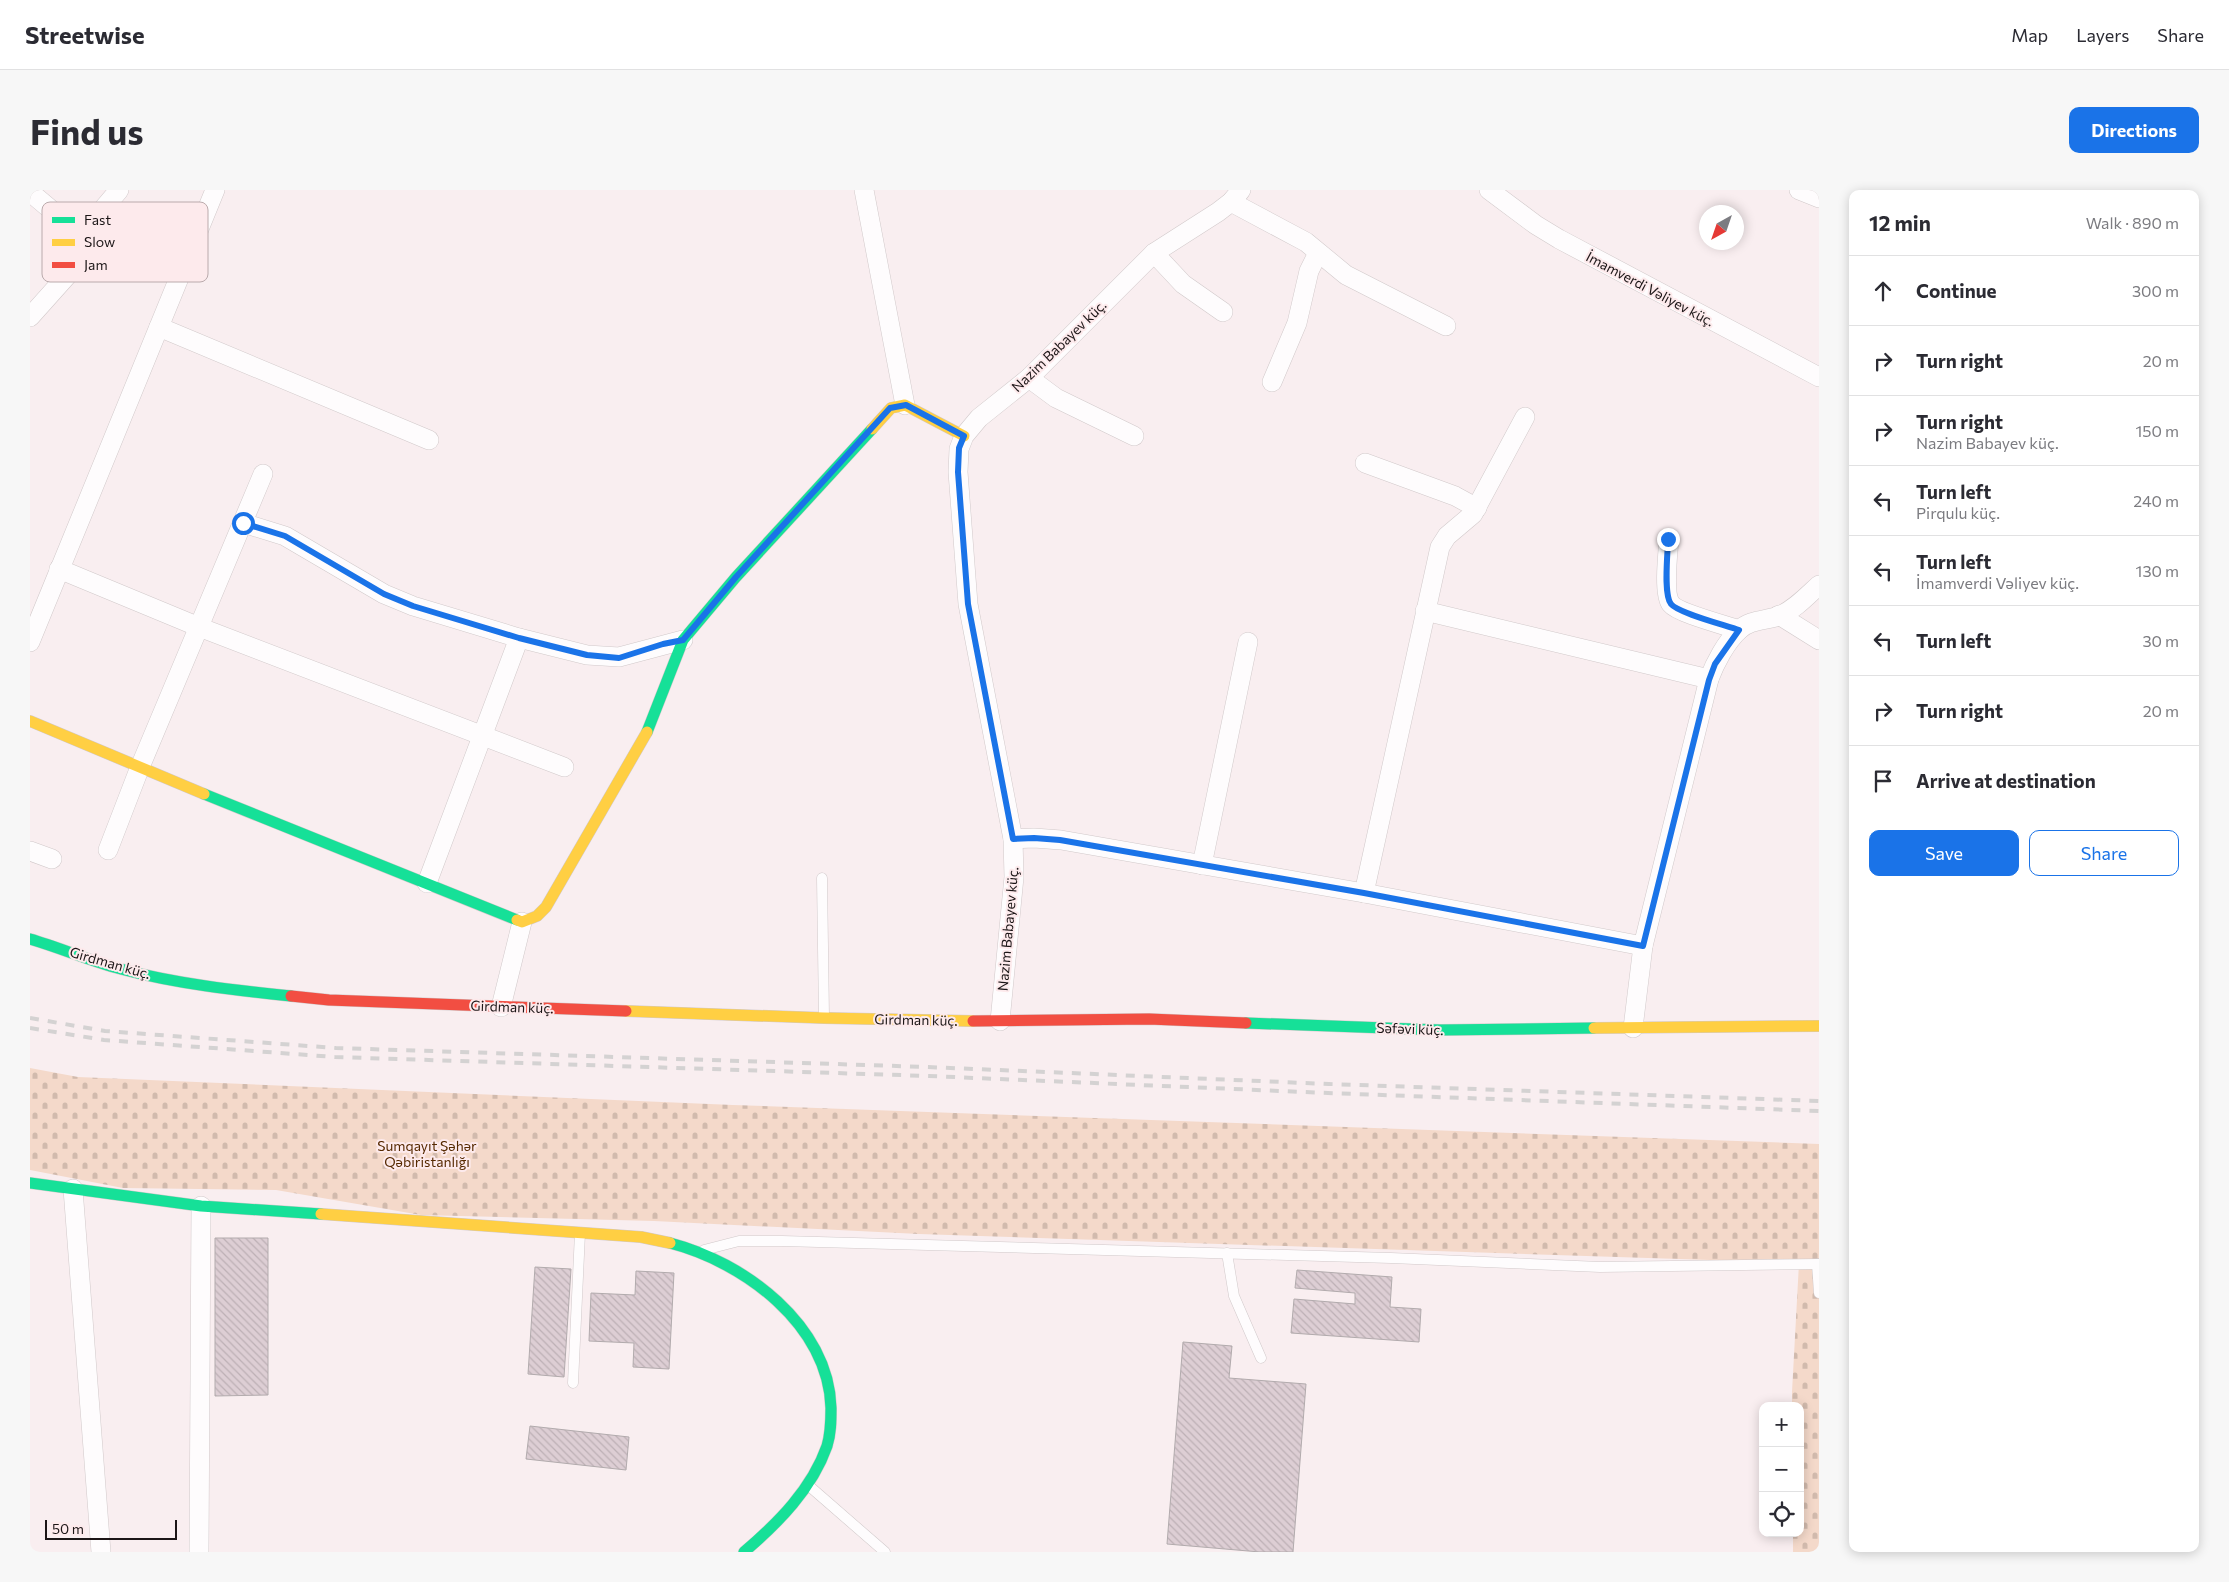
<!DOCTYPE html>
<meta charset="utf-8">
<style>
:root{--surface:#fff;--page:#f7f7f7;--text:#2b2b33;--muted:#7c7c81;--line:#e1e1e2;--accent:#1a73e8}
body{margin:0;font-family:Commissioner,sans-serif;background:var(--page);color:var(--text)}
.controls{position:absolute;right:15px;bottom:15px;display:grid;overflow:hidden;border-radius:10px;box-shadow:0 2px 12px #0003}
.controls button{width:45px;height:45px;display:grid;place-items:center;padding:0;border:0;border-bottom:1px solid var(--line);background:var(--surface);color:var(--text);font:25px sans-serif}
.compass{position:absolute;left:1669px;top:15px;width:45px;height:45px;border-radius:50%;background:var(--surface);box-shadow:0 2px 12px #0003;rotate:220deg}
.scale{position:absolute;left:15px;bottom:12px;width:132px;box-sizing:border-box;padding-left:5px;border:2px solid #1c1617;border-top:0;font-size:14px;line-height:18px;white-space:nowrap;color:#1c1617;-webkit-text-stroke:4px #fdeaec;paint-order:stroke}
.stop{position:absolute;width:15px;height:15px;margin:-11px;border:4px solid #1a73e8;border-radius:50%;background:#fff}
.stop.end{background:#1a73e8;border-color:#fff;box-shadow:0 1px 5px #0008}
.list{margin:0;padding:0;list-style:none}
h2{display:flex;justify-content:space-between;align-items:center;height:65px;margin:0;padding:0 20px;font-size:21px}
h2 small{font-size:16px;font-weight:400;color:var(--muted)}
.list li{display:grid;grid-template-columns:32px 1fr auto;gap:15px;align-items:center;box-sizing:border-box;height:70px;padding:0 20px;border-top:1px solid var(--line)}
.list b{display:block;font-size:19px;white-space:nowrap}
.list p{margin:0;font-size:16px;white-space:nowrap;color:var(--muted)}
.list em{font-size:16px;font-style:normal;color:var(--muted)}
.actions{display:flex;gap:10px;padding:15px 20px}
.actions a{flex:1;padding:11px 0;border:1px solid var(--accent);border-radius:10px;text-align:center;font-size:18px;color:var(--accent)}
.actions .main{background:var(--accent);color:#fff}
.icon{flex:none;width:28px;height:28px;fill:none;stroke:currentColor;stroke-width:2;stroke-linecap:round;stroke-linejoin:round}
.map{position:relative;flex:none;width:1789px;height:1362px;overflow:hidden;border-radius:10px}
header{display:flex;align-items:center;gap:30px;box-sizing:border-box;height:70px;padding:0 25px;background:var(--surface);border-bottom:1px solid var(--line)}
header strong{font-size:24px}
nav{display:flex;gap:28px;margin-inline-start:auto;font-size:18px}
.intro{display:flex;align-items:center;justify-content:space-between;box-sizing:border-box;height:120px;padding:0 30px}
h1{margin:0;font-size:35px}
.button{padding:12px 22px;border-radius:10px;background:var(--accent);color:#fff;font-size:18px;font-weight:700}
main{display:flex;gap:30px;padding:0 30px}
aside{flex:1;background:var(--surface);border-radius:10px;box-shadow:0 2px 12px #0003}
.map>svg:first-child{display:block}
</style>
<header>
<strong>Streetwise</strong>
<nav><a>Map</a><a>Layers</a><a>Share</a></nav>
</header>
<div class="intro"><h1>Find us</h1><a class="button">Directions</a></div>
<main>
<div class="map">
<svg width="1789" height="1362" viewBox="0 0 1789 1362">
<defs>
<pattern id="cemetery-stones" width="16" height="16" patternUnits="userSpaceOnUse" patternTransform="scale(1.25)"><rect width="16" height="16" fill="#f4d9ca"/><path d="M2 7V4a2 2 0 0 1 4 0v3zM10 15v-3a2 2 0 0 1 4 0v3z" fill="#d1baad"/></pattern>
<pattern id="building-back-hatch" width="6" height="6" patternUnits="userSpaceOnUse" patternTransform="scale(1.25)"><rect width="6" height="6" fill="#ddced4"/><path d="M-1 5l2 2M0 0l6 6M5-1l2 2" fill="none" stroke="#bdb0b5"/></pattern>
</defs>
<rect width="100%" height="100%" fill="#f9eef0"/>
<polygon fill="url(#cemetery-stones)" points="0,878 48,887 703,915 1789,954 1789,1362 1763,1362 1763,1343 1770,1343 1770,1216 1762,1216 1762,1202 1769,1073 889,1044 624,1031 391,1025 246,1000 93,998 0,980"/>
<g fill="url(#building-back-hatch)" stroke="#b2abad">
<polygon points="185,1048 238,1048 238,1205 185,1206"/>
<polygon points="505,1077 541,1079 534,1187 498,1184"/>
<polygon points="1267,1080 1362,1087 1360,1117 1391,1119 1389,1152 1261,1143 1264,1109 1325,1114 1325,1103 1265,1098"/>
<polygon points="606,1081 644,1083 639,1179 603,1177 604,1153 559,1151 561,1103 605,1105"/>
<polygon points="1153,1152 1202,1156 1199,1188 1276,1194 1263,1362 1230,1362 1137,1354"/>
<polygon points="500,1236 599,1247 596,1280 496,1269"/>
</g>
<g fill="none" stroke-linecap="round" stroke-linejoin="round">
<g stroke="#d1c9ca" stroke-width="11">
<g id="lane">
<polyline points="792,688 794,827"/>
<polyline points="674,1060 709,1051 752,1051 1361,1068 1570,1077 1789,1074"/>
<polyline points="1197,1063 1204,1106 1231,1168"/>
<polyline points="1787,1074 1789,1103"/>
<polyline points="543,1193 550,1043"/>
<polyline points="778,1295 855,1362"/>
</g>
</g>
<g stroke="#d1c9ca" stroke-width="20">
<g id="street">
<polyline points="834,0 875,215"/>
<polyline points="1459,0 1506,35 1529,49 1789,187"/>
<polyline points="1769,0 1789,8"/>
<path d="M0,2L51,45C58,54 57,60 51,70L0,127"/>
<polyline points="1201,12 1276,52 1316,85 1416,136"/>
<polyline points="51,45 89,0"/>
<polyline points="1124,63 1153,94 1193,122"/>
<polyline points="129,137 399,250"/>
<polyline points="999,188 1026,208 1104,246"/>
<polyline points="1242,192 1267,133 1279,81 1288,63"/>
<polyline points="1335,273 1425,306 1447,318"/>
<polyline points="213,333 255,346 354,404 383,416 489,448 557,465 589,467 653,450"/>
<path d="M1639,349C1638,362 1633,404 1641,414C1648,423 1695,435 1709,440"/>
<polyline points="29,379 169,437 534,577"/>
<polyline points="1395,421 1679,489"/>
<polyline points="1749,425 1789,450"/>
<polyline points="0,452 185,0"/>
<polyline points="983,649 1004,648 1031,650 1334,703 1613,756"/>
<polyline points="78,660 110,577 233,284"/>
<polyline points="0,661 22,669"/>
<polyline points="1172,675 1218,452"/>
<polyline points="397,693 489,448"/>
<polyline points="1334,703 1410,357 1417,346 1443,324 1495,227"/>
<polyline points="471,817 492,732"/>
<polyline points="970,831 984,687 983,649 938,414 928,282 929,259 934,246 949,228 999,188 1124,63 1188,22 1201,12 1211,0"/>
<path d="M1603,838L1613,756L1679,489C1685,473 1696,452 1709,440C1721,429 1735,431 1749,426C1764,420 1777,406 1789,395"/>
<polyline points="43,999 71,1362"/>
<polyline points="169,1362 171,1016"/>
</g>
</g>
<g stroke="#d1c9ca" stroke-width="12">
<g id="fast">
<polyline points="617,542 653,450 706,387 842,239"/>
<polyline points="174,604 487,730"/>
<path d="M0,749C31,758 60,771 91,779C147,794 204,800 261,806"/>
<polyline points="1216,833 1410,840 1564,838"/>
<polyline points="0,993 171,1016 291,1024"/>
<path d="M640,1053C714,1072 799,1135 801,1218C801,1231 801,1243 797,1256C782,1299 748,1333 714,1362"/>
</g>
</g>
<g stroke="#d1c9ca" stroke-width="12">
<g id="slow">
<polyline points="842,239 861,218 875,215 934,246"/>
<polyline points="0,531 174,604"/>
<polyline points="487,730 492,732 507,726 516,717 617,542"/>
<polyline points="596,821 794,828 943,831"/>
<polyline points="1564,838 1789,836"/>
<polyline points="291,1024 611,1047 640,1053"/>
</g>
</g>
<g stroke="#d1c9ca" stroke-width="12">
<g id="jam">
<polyline points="261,806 299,810 596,821"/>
<polyline points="943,831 1119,829 1216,833"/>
</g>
</g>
<use href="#lane" stroke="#fefcfd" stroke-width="10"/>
<use href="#street" stroke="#fefcfd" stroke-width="19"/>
<use href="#fast" stroke="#16e098" stroke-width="11"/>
<use href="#slow" stroke="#ffcf43" stroke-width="11"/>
<use href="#jam" stroke="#f24e42" stroke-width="11"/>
<g stroke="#d4d2d2" stroke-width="4" stroke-dasharray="9 9" stroke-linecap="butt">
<polyline points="0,828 75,841 306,858 898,877 1299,894 1789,911"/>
<polyline points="0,838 74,850 305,867 899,886 1298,903 1789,921"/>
</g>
</g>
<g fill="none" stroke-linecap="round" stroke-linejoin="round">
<path stroke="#1a73e8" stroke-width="6" d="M213,333L255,346L354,404L383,416L489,448L557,465L589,468L633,454L653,450L706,387L860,218L876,215L934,246L929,258L928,282L938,414L983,649L1004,648L1030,650L1334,703L1613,756L1679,490L1685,474L1709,440C1695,435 1648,423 1641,414C1633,404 1638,362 1638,349"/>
</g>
<g text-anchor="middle" stroke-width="4" stroke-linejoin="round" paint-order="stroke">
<g font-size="14" fill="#1c1617" stroke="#fdeaec">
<text transform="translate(1620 99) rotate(28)" y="5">İmamverdi Vəliyev küç.</text>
<text transform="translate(1029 156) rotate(-44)" y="5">Nazim Babayev küç.</text>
<text transform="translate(978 739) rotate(-85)" y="5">Nazim Babayev küç.</text>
<text transform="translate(80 773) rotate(16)" y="5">Girdman küç.</text>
<text transform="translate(482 817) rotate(2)" y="5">Girdman küç.</text>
<text transform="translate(886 830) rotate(1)" y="5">Girdman küç.</text>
<text transform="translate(1380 839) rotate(2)" y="5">Səfəvi küç.</text>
</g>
<g font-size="14" fill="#562900" stroke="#fdeaec">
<text x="397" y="961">Sumqayıt Şəhər<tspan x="397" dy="16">Qəbiristanlığı</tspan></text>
</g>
</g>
<rect x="12" y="12" width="166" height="80" rx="8" fill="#fdeaec" stroke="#baaaac" stroke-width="1"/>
<rect x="22" y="27" width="23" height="6" fill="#16e098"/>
<rect x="22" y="49" width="23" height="7" fill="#ffcf43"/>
<rect x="22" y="72" width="23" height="6" fill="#f24e42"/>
<g font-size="14" fill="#1c1617">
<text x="54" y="35">Fast</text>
<text x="54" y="57">Slow</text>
<text x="54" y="80">Jam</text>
</g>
</svg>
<div class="controls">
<button>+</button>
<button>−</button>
<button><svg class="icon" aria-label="locate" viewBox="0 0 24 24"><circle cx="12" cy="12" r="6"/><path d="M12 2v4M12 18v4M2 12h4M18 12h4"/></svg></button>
</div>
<svg class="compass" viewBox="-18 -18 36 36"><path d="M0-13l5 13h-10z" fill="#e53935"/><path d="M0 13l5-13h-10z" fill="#7c7c81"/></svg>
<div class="scale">50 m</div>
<div class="stop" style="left:213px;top:333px"></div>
<div class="stop end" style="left:1638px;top:349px"></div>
</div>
<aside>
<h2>12 min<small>Walk · 890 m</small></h2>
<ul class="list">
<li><svg class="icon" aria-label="ahead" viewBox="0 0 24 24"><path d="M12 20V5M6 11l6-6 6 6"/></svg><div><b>Continue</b></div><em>300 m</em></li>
<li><svg class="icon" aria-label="right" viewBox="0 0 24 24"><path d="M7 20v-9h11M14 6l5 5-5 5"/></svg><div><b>Turn right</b></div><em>20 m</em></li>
<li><svg class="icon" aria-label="right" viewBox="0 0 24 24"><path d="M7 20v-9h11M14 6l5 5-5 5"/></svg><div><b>Turn right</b><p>Nazim Babayev küç.</p></div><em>150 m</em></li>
<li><svg class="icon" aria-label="left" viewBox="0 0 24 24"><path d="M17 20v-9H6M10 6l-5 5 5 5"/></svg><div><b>Turn left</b><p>Pirqulu küç.</p></div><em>240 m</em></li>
<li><svg class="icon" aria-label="left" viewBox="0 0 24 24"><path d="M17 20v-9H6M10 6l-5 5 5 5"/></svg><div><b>Turn left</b><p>İmamverdi Vəliyev küç.</p></div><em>130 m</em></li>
<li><svg class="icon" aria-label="left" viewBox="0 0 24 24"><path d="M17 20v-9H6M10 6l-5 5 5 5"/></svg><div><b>Turn left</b></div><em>30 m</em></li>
<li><svg class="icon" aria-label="right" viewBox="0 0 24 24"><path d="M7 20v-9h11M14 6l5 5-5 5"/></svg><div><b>Turn right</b></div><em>20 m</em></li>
<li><svg class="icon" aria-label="arrive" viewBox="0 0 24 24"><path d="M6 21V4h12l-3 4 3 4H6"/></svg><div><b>Arrive at destination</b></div></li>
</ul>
<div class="actions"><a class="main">Save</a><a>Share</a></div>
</aside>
</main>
